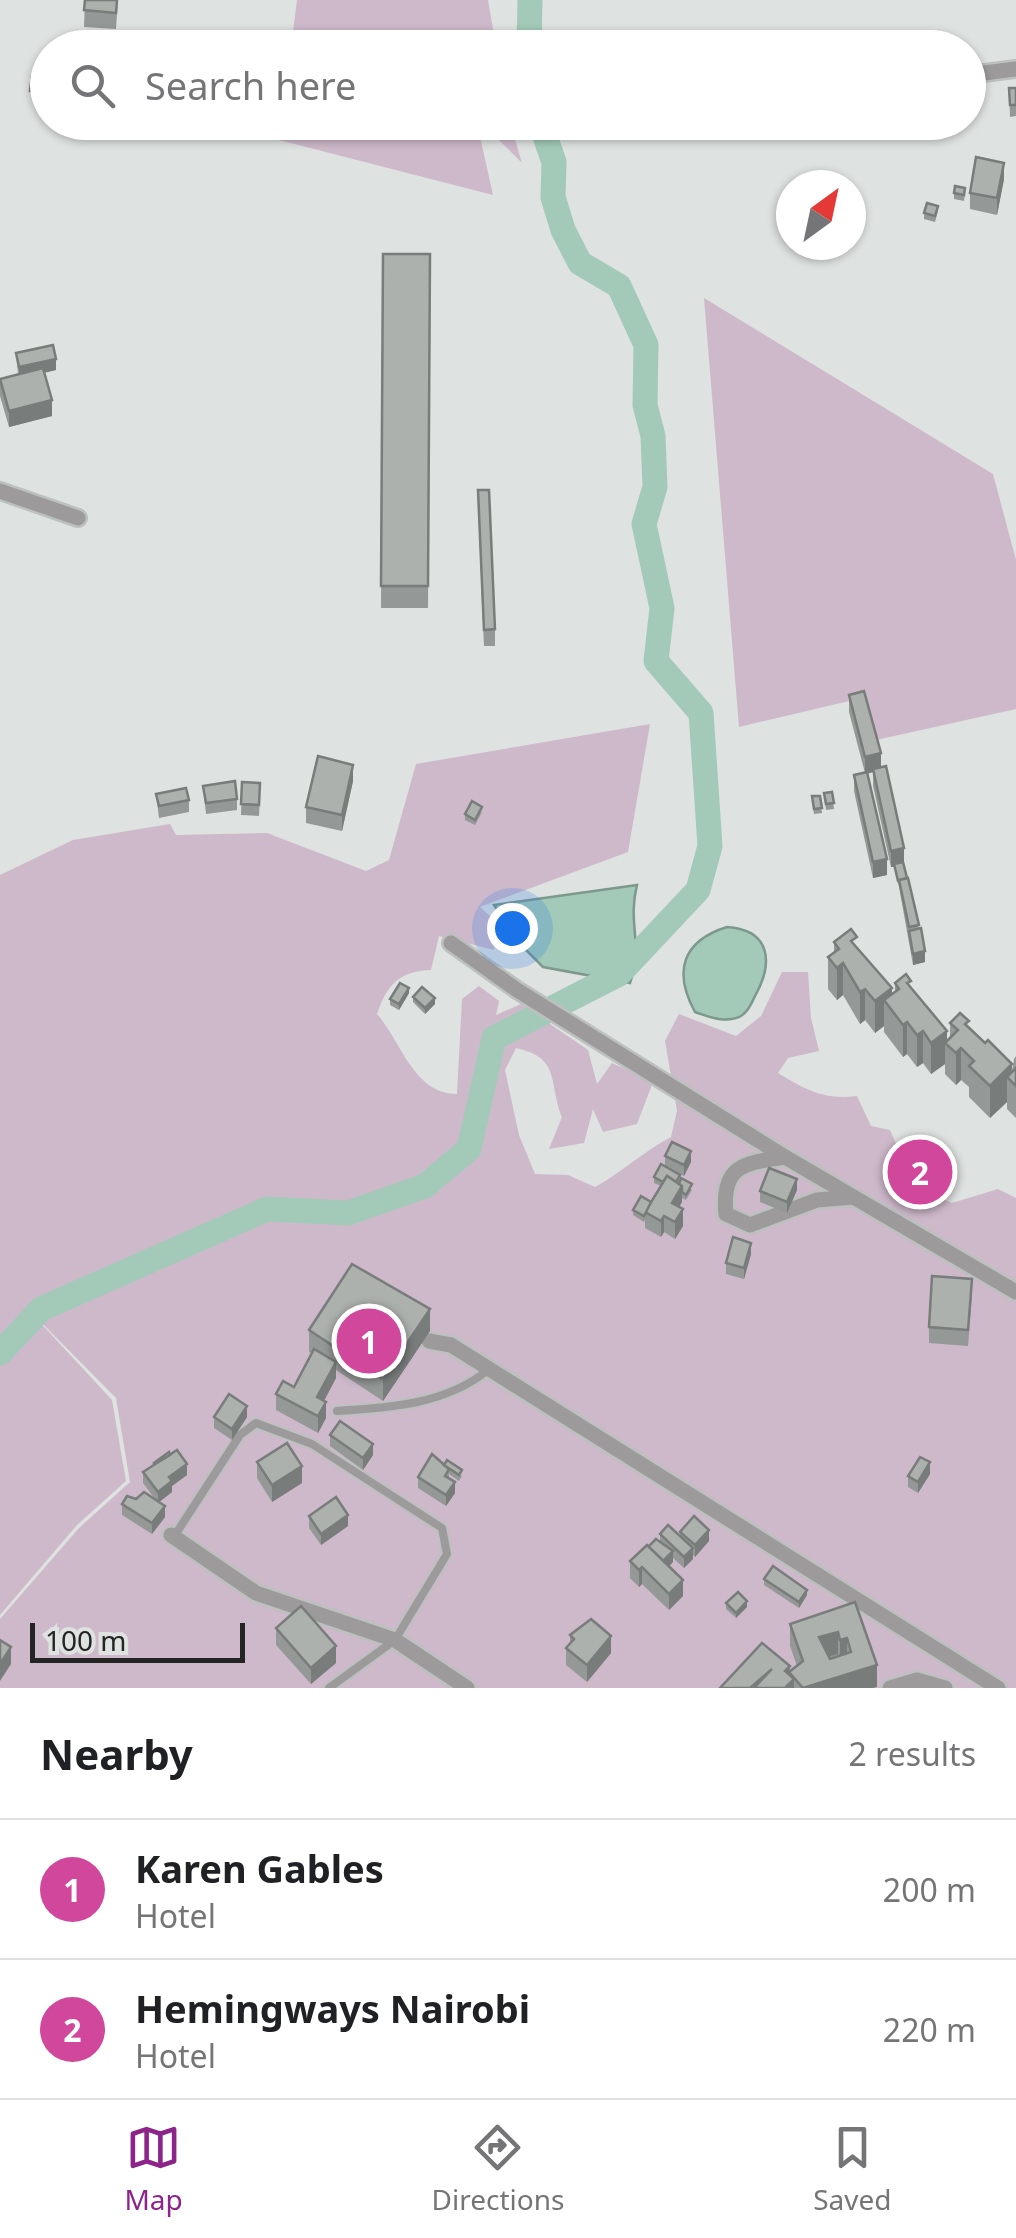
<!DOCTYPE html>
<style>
:root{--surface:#fff;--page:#f6f6f6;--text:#202124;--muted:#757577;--line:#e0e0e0;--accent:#8d2489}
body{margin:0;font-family:"Noto Sans",sans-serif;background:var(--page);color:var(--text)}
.compass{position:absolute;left:776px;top:170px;width:90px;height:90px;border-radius:50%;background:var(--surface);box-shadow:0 2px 8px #0004;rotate:33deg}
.scale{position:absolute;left:30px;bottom:25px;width:215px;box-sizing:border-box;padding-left:10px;border:5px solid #232524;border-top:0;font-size:28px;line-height:35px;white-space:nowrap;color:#232524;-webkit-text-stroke:8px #dee2e0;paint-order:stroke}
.you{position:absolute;left:512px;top:928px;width:35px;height:35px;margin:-25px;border:8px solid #fff;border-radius:50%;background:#1a73e8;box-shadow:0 0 0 15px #1a73e833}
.badge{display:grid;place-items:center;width:65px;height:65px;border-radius:50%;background:var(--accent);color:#fff;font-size:32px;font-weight:700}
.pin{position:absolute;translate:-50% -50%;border:5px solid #fff;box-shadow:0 2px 10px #0006}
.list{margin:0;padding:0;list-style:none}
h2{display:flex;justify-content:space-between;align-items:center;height:130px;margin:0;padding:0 40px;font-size:42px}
h2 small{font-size:32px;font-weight:400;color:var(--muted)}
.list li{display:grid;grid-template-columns:65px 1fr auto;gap:30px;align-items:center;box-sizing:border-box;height:140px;padding:0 40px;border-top:2px solid var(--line)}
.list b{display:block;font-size:38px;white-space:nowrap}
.list p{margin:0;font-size:32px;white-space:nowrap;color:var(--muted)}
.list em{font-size:32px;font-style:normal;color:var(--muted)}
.icon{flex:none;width:55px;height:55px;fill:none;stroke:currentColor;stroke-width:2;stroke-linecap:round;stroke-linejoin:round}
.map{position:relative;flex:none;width:1016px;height:1688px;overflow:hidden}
.search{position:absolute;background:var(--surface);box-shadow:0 2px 8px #0004;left:30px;right:30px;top:30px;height:110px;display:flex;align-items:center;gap:25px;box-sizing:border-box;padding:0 35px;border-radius:55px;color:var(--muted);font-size:38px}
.sheet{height:410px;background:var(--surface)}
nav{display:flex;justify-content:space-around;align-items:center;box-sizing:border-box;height:140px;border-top:2px solid var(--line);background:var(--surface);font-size:28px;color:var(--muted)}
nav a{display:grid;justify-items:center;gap:5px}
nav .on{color:var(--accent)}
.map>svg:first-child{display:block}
</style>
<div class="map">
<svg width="1016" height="1688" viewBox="0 0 1016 1688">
<rect width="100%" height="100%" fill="#dee2e0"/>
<g fill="#ceb9cb">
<polygon points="297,0 488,0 496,47 291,47"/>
<polygon points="282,122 477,123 493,195 279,140"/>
<polygon points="482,123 510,123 522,163"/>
<polygon points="704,298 993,474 1016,560 1016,709 876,740 862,698 739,727"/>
<path d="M650,724L628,852L480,907L498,923L494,950L439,936L431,970C399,971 387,985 377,1014C402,1043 414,1094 457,1094L462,999L479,986L499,1001L496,1015L521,1004L588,1050L597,1084L612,1063L653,1082L637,1124L603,1132L593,1109L584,1143L549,1149L562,1117C548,1081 561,1058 516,1048L505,1070L519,1135L535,1174L568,1175L595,1187C622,1172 643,1152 671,1137L677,1111L665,1041L679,1014L736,1036L761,1016L782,972H808L811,1018L819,1051L788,1058L778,1073C806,1090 824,1100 857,1096L871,1126L890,1130L914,1186L952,1203L998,1189L1016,1198V1688H0V1619L79,1528L130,1482L116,1398L22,1303L112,1400L126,1481L77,1525L0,1615V875L73,840L170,824L176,835L267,833L366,871L389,860L416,764Z"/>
</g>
<g fill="#a3cab8" stroke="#7d988c" stroke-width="2.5">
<path d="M637,885C627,924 644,944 630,983L543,967L519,943L494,905Z"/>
<path d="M727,927C772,930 773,964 755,996C752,1003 748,1012 741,1016C726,1024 710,1017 695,1012C673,972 682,941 727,927Z"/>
</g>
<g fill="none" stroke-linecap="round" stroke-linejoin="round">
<g stroke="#a3cab8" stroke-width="25">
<polyline points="529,48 530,0"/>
<polyline points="0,1353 41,1309 267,1209 348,1213 425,1186 469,1149 494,1038 619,974 698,890 710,846 701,713 656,661 662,608 644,524 655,487 653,436 645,405 646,345 619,286 580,263 563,230 553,197 554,162 540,122"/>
</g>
<g stroke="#bcc0be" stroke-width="12">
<g id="lane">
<path d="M337,1411C389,1408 448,1404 489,1369"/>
<polyline points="175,1535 240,1435 256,1423 312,1444 442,1528 447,1554 395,1640 329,1688"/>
</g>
</g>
<g stroke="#bcc0be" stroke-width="20">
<g id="street">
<polyline points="968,75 1016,69"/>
<polyline points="0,491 78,518"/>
<polyline points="451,943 517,990 785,1157 1016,1292"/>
<path d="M785,1157C744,1163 721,1165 726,1214L750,1225L817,1200L853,1197"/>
<polyline points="429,1341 451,1345 998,1688"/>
<polyline points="171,1535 256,1593 395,1640 467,1688"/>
<polyline points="890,1688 917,1680 945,1688"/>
</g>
</g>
<use href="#lane" stroke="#9c9a9b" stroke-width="8"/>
<use href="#street" stroke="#9c9a9b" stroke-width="15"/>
</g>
<g fill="#949896">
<polygon points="85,0 118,0 116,29 84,27"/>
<polygon points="1009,88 1016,88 1016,116 1010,117"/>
<polygon points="1004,179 997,215 970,209 970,193"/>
<polygon points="954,193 965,193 964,201 954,199"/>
<polygon points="938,211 935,222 924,219 924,213"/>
<polygon points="383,254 430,254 428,608 381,608"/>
<polygon points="16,353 56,370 44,373 52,416 9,427 0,396 0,379 18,374"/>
<polygon points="478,507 495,629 495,646 484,646"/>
<polygon points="849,695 881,767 919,929 925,962 913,965 899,887 894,867 891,867 873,786 873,772 867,774 887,875 873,878 854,791 854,775 865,773 849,712"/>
<polygon points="353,781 342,831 306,823 306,807"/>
<polygon points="242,782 260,794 259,816 241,815"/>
<polygon points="203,786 237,799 237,810 206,814"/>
<polygon points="832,792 834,809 826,810 824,793"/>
<polygon points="156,794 189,800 189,812 159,818"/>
<polygon points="812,796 820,796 822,813 814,814"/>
<polygon points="482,812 475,825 465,820 465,814"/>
<polygon points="834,942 857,948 892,994 895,992 895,983 911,987 947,1041 950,1038 950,1023 969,1027 1012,1071 1014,1059 1016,1056 1016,1118 1007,1109 1007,1102 990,1118 969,1097 969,1087 961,1080 956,1085 945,1074 945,1064 931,1074 923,1063 917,1067 907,1054 903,1057 884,1032 884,1026 875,1033 865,1020 860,1024 843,995 837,1000 828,989 828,957 834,953"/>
<polygon points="409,993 399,1010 390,1005 390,999"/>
<polygon points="413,997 435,1004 425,1014 413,1002"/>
<polygon points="665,1156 691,1162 684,1176 672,1170 680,1181 692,1190 686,1200 682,1198 682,1202 679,1207 683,1226 675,1239 664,1232 661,1237 645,1228 645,1220 644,1222 633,1215 633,1210 651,1202 661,1186 654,1183 654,1177 665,1166"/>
<polygon points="797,1190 787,1213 760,1202 760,1191"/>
<polygon points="751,1254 744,1279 726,1274 726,1263"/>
<polygon points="972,1295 968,1346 929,1343 929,1327"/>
<polygon points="309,1330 430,1331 383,1401 336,1370 336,1378 324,1401 326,1418 318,1433 276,1410 276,1394 294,1387 312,1353 309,1352"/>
<polygon points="214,1417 247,1417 232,1440 214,1428"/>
<polygon points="330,1435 373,1455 363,1470 330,1446"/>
<polygon points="257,1462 302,1483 272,1502 257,1478"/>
<polygon points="444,1465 462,1476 459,1481 449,1474 449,1479 455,1493 446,1506 418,1488 418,1477"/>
<polygon points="143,1472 187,1475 172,1486 172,1492 159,1502 165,1517 152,1534 122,1515 122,1504 136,1499 155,1499 143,1483"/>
<polygon points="930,1474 918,1493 908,1487 908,1476"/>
<polygon points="309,1516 348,1526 321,1545 309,1528"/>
<polygon points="680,1532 709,1541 695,1557 693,1555 693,1559 684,1568 673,1558 673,1562 669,1567 683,1596 669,1610 642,1584 639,1587 630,1578 630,1561 648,1547 660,1542 660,1534 680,1536"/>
<polygon points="764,1579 807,1595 799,1608 764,1585"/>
<polygon points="855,1602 877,1687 872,1688 720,1688 790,1671 797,1666 790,1646 790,1624"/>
<polygon points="726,1603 747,1607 736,1618 726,1609"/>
<polygon points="276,1628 336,1663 311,1684 276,1645"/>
<polygon points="570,1635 611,1653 587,1682 566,1665 566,1648 570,1644"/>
</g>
<g fill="#787c7a">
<polygon points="1004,163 1004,179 997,215 997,198"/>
<polygon points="56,359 56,370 19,378 19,367"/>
<polygon points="52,400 52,416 9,427 9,411"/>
<polygon points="881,753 881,770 865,774 865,757"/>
<polygon points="353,765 353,781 342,831 342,815"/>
<polygon points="904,848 904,865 891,867 891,851"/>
<polygon points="887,859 887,875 873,878 873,862"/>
<polygon points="925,951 925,962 913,965 913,954"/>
<polygon points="843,963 843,995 837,1000 837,968"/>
<polygon points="409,988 409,993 399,1010 399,1004"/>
<polygon points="892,988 892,1012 884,1000 884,1026 875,1033 875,1001"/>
<polygon points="865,989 865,1020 860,1024 860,992"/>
<polygon points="435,998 435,1004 425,1014 425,1008"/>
<polygon points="907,1022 907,1054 903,1057 903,1025"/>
<polygon points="923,1031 923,1063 917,1067 917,1035"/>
<polygon points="947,1031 947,1045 945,1043 945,1064 931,1074 931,1043"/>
<polygon points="961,1048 961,1080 956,1085 956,1053"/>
<polygon points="1012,1064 1012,1083 1007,1077 1007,1102 990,1118 990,1086"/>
<polygon points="691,1151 691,1162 684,1176 684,1165"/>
<polygon points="797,1179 797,1190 787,1213 787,1202"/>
<polygon points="682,1186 682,1202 672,1219 672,1203"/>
<polygon points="683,1209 683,1226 675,1239 675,1222"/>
<polygon points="664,1216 664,1232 661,1237 661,1221"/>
<polygon points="751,1243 751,1254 744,1279 744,1268"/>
<polygon points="430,1309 430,1331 383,1401 383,1379"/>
<polygon points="336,1362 336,1378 317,1414 317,1397"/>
<polygon points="326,1402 326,1418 318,1433 318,1416"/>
<polygon points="247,1406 247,1417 232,1440 232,1429"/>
<polygon points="373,1444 373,1455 363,1470 363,1458"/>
<polygon points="930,1462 930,1474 918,1493 918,1482"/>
<polygon points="187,1464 187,1475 172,1486 172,1492 158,1503 158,1492 169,1477"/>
<polygon points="302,1466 302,1483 272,1502 272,1485"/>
<polygon points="455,1482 455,1493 446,1506 446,1495"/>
<polygon points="165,1506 165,1517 152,1534 152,1523"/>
<polygon points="348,1515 348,1526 321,1545 321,1534"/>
<polygon points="709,1530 709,1541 695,1557 695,1545"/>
<polygon points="693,1548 693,1559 684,1568 684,1557"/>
<polygon points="673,1551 673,1562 663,1573 663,1562"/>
<polygon points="642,1567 642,1584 639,1587 639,1570"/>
<polygon points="683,1580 683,1596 669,1610 669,1594"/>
<polygon points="807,1590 807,1595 799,1608 799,1602"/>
<polygon points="747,1601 747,1607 736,1618 736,1613"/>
<polygon points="838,1632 838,1654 819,1659 819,1637"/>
<polygon points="611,1636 611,1653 587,1682 587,1665"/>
<polygon points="847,1638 847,1660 840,1662 840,1640"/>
<polygon points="336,1646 336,1663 311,1684 311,1668"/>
<polygon points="11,1647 11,1664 0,1681 0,1664"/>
<polygon points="877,1665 877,1687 872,1688 804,1688"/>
<polygon points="790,1666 789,1684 794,1679 794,1688 785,1688 785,1671"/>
</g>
<g fill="#acb1ae" stroke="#787c7a" stroke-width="2.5" fill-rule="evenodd">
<polygon points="85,0 117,0 116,13 84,10"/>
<polygon points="94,41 100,42 99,48 93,48"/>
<polygon points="32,76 38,76 36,92 30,91"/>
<polygon points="1009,88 1016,88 1016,105 1010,105"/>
<polygon points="976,157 1004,163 997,198 970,193"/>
<polygon points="955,186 965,188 964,195 954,193"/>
<polygon points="927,203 938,206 935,216 924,213"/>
<polygon points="383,254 430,254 428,586 381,586"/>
<polygon points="53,345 56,359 19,367 16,353"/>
<polygon points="43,368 52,400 9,411 0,379"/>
<polygon points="478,490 489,490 495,629 484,630"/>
<polygon points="864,691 881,753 865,757 849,695"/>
<polygon points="318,756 353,765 342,815 306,807"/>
<polygon points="886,766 904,848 891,851 873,769"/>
<polygon points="867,772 887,859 873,862 854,775"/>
<polygon points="235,781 237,799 206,803 203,786"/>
<polygon points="242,782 260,783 259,805 241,804"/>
<polygon points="186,788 189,800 159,806 156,794"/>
<polygon points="832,792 834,803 826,804 824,793"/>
<polygon points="812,796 820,796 822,808 814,809"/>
<polygon points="472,801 482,807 475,820 465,814"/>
<polygon points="903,862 907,878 898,881 894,864"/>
<polygon points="908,878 919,925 909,927 899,880"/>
<polygon points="921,928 925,951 913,954 909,931"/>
<polygon points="851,929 857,937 851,941 892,988 875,1001 865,989 860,992 843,963 837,968 828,957 839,949 834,942"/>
<polygon points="906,974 911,981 907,983 947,1031 931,1043 923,1031 917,1035 907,1022 903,1025 884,1000 899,989 895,983"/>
<polygon points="400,983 409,988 399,1004 390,999"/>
<polygon points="422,987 435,998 425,1008 413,997"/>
<polygon points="960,1013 969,1021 965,1024 985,1043 988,1040 1012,1064 990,1086 969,1066 974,1061 961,1048 956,1053 945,1043 958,1030 950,1023"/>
<polygon points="1016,1068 1016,1086 1007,1077"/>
<polygon points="672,1142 691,1151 684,1165 665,1156"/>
<polygon points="661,1164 680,1175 676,1182 667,1176 663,1182 654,1177"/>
<polygon points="769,1168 797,1179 787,1202 760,1191"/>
<polygon points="667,1176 682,1186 672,1203 683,1209 675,1222 664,1216 661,1221 645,1212"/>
<polygon points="681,1178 692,1184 686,1195 682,1192 682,1186 679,1184"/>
<polygon points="641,1196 651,1202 644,1216 633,1210"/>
<polygon points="733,1237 751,1243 744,1268 726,1263"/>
<polygon points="352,1264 430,1309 383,1379 309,1330"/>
<polygon points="932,1276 972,1279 968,1330 929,1327"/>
<polygon points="314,1349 336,1362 317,1397 326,1402 318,1416 276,1394 283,1381 294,1387"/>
<polygon points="229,1394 247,1406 232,1429 214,1417"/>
<polygon points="340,1421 373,1444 363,1458 330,1435"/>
<polygon points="287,1443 302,1466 272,1485 257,1462"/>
<polygon points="177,1450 187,1464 169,1477 172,1481 158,1492 143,1472"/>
<polygon points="169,1452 170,1455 155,1464 154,1463"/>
<polygon points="432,1454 449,1469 445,1476 455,1482 446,1495 418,1477"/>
<polygon points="920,1457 930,1462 918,1482 908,1476"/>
<polygon points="447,1460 462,1470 459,1475 444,1465"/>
<polygon points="144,1492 165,1506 152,1523 122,1504 127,1496 136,1499"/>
<polygon points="336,1497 348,1515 321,1534 309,1516"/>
<polygon points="694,1516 709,1530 695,1545 680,1532"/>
<polygon points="668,1525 693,1548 684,1557 660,1534"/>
<polygon points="656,1539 673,1551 663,1561 648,1547"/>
<polygon points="647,1545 683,1580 669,1594 642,1567 639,1570 630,1561"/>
<polygon points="773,1566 807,1590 799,1602 764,1579"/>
<polygon points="738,1592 747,1601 736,1613 726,1603"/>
<path d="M855,1602L877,1665L803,1688L789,1672L803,1661L790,1624ZM838,1632L840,1640L847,1638L851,1652L830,1659L819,1637Z"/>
<polygon points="301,1606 336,1646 311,1668 276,1628"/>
<polygon points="591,1619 611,1636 587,1665 566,1648 574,1639 570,1635"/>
<polygon points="0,1640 11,1647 0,1664"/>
<polygon points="762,1643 790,1666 785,1671 794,1679 785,1688 754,1688 772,1669 750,1688 720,1688"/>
</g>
</svg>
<svg class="compass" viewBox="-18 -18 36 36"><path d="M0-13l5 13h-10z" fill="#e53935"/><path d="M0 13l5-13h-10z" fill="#757577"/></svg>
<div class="scale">100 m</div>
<div class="you"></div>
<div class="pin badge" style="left:369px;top:1341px;background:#d1479c">1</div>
<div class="pin badge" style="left:920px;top:1172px;background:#d1479c">2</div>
<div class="search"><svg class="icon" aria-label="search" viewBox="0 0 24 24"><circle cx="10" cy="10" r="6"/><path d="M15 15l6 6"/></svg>Search here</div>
</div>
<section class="sheet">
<h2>Nearby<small>2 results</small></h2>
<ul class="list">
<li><span class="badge" style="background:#d1479c">1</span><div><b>Karen Gables</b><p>Hotel</p></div><em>200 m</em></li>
<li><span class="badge" style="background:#d1479c">2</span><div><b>Hemingways Nairobi</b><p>Hotel</p></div><em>220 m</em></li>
</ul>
</section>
<nav>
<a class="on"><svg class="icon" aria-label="map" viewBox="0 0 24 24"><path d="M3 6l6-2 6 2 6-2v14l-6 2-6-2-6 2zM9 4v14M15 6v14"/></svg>Map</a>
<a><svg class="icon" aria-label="directions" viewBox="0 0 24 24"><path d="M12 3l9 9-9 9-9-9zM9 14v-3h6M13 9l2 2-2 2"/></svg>Directions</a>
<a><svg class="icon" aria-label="saved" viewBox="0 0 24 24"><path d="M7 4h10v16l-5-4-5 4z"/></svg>Saved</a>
</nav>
